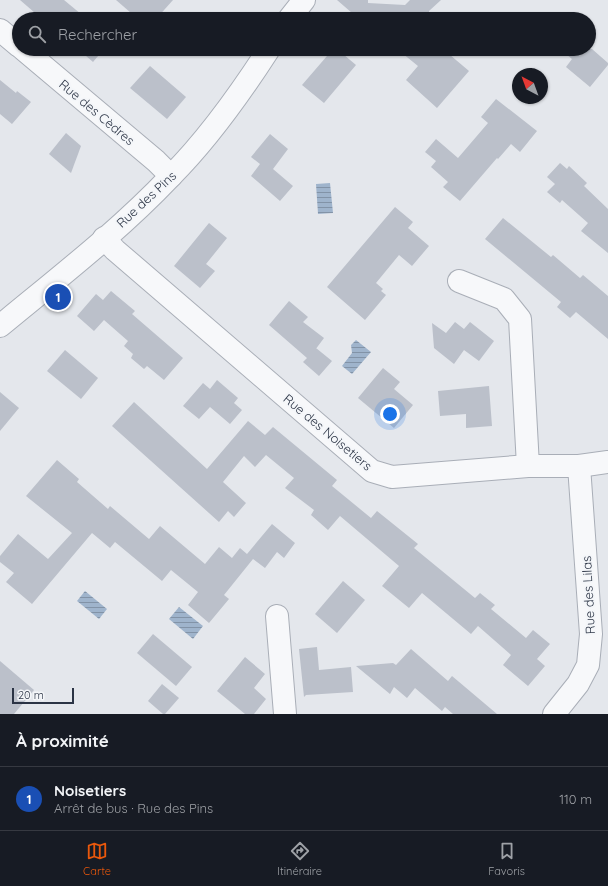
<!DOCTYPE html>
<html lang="fr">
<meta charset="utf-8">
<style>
:root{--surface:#171b24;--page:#242831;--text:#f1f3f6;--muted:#9ea1a6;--line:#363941;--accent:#ea580c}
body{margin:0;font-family:Quicksand,sans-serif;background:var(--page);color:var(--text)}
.compass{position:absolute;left:512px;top:68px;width:36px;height:36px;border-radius:50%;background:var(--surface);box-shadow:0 1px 3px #0004;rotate:319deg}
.scale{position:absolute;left:12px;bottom:10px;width:62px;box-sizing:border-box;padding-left:4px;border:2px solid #2b3445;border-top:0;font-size:11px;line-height:14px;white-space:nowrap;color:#2b3445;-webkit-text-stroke:3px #f4f6f9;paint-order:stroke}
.you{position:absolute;left:390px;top:414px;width:14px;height:14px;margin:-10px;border:3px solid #fff;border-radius:50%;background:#1a73e8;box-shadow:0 0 0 6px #1a73e833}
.badge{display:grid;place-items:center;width:26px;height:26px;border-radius:50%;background:var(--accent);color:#fff;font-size:13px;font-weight:700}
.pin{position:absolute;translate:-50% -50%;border:2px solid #fff;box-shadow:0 1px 4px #0006}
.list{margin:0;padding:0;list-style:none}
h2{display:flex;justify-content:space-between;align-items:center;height:52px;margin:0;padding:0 16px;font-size:17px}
h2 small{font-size:13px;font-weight:400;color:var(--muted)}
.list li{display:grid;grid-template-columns:26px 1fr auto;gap:12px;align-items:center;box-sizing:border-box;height:64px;padding:0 16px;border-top:1px solid var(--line)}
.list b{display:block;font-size:15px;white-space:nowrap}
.list p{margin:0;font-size:13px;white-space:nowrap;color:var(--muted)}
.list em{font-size:13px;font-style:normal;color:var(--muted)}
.icon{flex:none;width:22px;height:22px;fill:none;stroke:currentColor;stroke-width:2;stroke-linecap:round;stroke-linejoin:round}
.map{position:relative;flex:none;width:608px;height:714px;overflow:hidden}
.search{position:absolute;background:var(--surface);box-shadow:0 1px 3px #0004;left:12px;right:12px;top:12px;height:44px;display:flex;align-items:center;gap:10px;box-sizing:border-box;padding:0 14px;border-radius:22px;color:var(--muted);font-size:15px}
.sheet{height:116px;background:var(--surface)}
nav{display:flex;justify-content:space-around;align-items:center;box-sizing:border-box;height:56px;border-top:1px solid var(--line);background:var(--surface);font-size:11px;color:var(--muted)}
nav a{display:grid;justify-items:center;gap:2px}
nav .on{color:var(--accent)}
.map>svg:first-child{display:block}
</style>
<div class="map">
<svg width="608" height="714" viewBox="0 0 608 714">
<defs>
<pattern id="water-rules" width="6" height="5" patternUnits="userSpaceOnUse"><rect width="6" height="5" fill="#9fb4cc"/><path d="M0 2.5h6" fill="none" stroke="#8293a7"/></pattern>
</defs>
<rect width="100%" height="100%" fill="#e4e7ec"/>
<g fill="url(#water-rules)">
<polygon points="330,183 333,213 318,214 316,184"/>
<polygon points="356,340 371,352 352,374 342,366 352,353 351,345"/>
<polygon points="85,591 107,609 99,619 77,601"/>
<polygon points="179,607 203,626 193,639 169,619"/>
</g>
<g fill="#bbc0ca">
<polygon points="20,0 64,0 87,19 42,19"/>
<polygon points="116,0 173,0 156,19 138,19"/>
<polygon points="337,0 368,0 368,3 405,5 410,0 441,0 429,11 429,17 422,19 359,19"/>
<polygon points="78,49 104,49 93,62"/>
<polygon points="326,49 337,49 356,65 324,103 302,85 327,56"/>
<polygon points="397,49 443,49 469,71 437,108 406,80 418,66"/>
<polygon points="560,49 592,49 608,63 608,65 590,87 566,67 572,59"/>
<polygon points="150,66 186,97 167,119 130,88"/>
<polygon points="0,80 16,93 17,91 31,102 12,124 0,114"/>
<polygon points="496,99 537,131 520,152 511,144 498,159 497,158 460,201 443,187 448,182 431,167 436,161 425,152 436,139 458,158 488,123 481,117"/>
<polygon points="66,133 81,146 71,173 49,154"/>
<polygon points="270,134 288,149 273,169 293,186 280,201 251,176 260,164 251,157"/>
<polygon points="560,163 567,169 569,166 587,183 584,186 608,209 608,253 581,231 588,223 562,200 560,203 547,192 555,184 547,177"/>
<polygon points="395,207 413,222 408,228 429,246 412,266 399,255 376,283 383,289 381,291 386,295 365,320 327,287"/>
<polygon points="503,218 551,257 553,255 580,278 583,275 608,296 608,339 576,312 570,318 557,307 561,302 485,239"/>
<polygon points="209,223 227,238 206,264 215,271 200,288 174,266"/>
<polygon points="111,291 135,311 132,314 183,358 164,380 147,366 144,369 131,358 133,354 124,346 128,341 104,320 94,331 77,316 96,294 103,300"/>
<polygon points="289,301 308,317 303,322 324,338 315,350 316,348 332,361 319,376 303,362 307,358 269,325"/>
<polygon points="455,322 464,329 470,322 494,341 479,361 464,350 454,364 434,348 432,323 446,333"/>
<polygon points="65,350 98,378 81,399 47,371"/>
<polygon points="383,368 400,382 394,389 413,405 394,428 358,398"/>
<polygon points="217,380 238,398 234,403 242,410 230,424 210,407 199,419 183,406 203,383 210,389"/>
<polygon points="489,386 492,426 466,428 466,414 440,416 438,391"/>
<polygon points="0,392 19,408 0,431"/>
<polygon points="134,402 207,469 248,421 265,435 273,427 337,480 332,486 371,518 377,511 418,544 414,548 475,598 480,593 495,605 491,609 526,638 533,630 550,644 537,659 545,666 528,686 503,665 511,655 478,626 471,634 422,593 409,608 382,586 399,566 340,516 328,530 311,515 314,510 285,488 294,478 266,455 255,467 244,456 223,482 246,503 234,517 228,511 219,522 112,426"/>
<polygon points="57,460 79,479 77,482 108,509 110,506 149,539 160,526 205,564 219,547 232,558 240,548 247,554 272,524 295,543 284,558 277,552 265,568 253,559 224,595 229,599 209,623 188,605 198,592 171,570 162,581 115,542 110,548 92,533 32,604 6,582 14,573 0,562 0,556 18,534 48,559 72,533 26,496"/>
<polygon points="343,581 365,600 337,633 315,614"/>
<polygon points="153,634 192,667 176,686 137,653"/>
<polygon points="317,647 319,670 351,667 353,692 306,695 304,697 299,649"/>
<polygon points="411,649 448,681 452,676 497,714 453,714 445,707 442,711 415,688 407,698 394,687 390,694 356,666 393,663 396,665"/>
<polygon points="245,657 265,674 254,688 266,699 254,714 245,714 217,691"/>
<polygon points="0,661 34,690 14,714 0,714"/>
<polygon points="162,684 179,698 165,714 163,714 148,701"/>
</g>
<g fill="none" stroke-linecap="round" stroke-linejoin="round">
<g stroke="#a9aeb7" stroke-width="24">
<g id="minor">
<polyline points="0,30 19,46"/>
<polyline points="23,49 156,161 171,176"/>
<polyline points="104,238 115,250 372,471 392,477 528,466 579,466 608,462"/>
<polyline points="459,281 504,299 520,319 528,466"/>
<polyline points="277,616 285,714"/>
<polyline points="554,714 578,684 588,665 591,634 579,466"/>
</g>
</g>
<g stroke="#a9aeb7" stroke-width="24">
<g id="tertiary">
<polyline points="289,19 304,0"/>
<path d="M0,326C58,278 119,231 171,176C209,138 240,94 269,49"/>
</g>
</g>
<use href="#minor" stroke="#f7f8fa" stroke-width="22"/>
<use href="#tertiary" stroke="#f7f8fa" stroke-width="22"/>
</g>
<g text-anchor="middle" stroke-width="4" stroke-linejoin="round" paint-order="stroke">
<g font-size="13" fill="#2b3445" stroke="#f4f6f9">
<text transform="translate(97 112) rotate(40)" y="5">Rue des Cèdres</text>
<text transform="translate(146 199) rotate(-43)" y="5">Rue des Pins</text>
<text transform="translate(328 432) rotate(40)" y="5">Rue des Noisetiers</text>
<text transform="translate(588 595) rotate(-93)" y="5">Rue des Lilas</text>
</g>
</g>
</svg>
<svg class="compass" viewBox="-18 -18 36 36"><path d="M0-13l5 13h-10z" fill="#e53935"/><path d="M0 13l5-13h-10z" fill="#9ea1a6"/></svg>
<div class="scale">20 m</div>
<div class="you"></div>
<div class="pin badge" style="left:58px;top:297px;background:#1a4fb4">1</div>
<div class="search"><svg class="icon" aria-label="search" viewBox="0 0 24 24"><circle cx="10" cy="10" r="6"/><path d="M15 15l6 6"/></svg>Rechercher</div>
</div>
<section class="sheet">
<h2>À proximité<small></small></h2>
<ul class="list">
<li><span class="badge" style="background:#1a4fb4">1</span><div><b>Noisetiers</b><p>Arrêt de bus · Rue des Pins</p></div><em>110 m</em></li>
</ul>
</section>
<nav>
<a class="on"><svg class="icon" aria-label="map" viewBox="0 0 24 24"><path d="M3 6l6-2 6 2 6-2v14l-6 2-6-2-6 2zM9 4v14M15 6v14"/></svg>Carte</a>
<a><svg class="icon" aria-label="directions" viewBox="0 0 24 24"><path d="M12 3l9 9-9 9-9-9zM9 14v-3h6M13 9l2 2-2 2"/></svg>Itinéraire</a>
<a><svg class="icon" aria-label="saved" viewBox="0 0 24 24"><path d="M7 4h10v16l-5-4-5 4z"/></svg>Favoris</a>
</nav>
